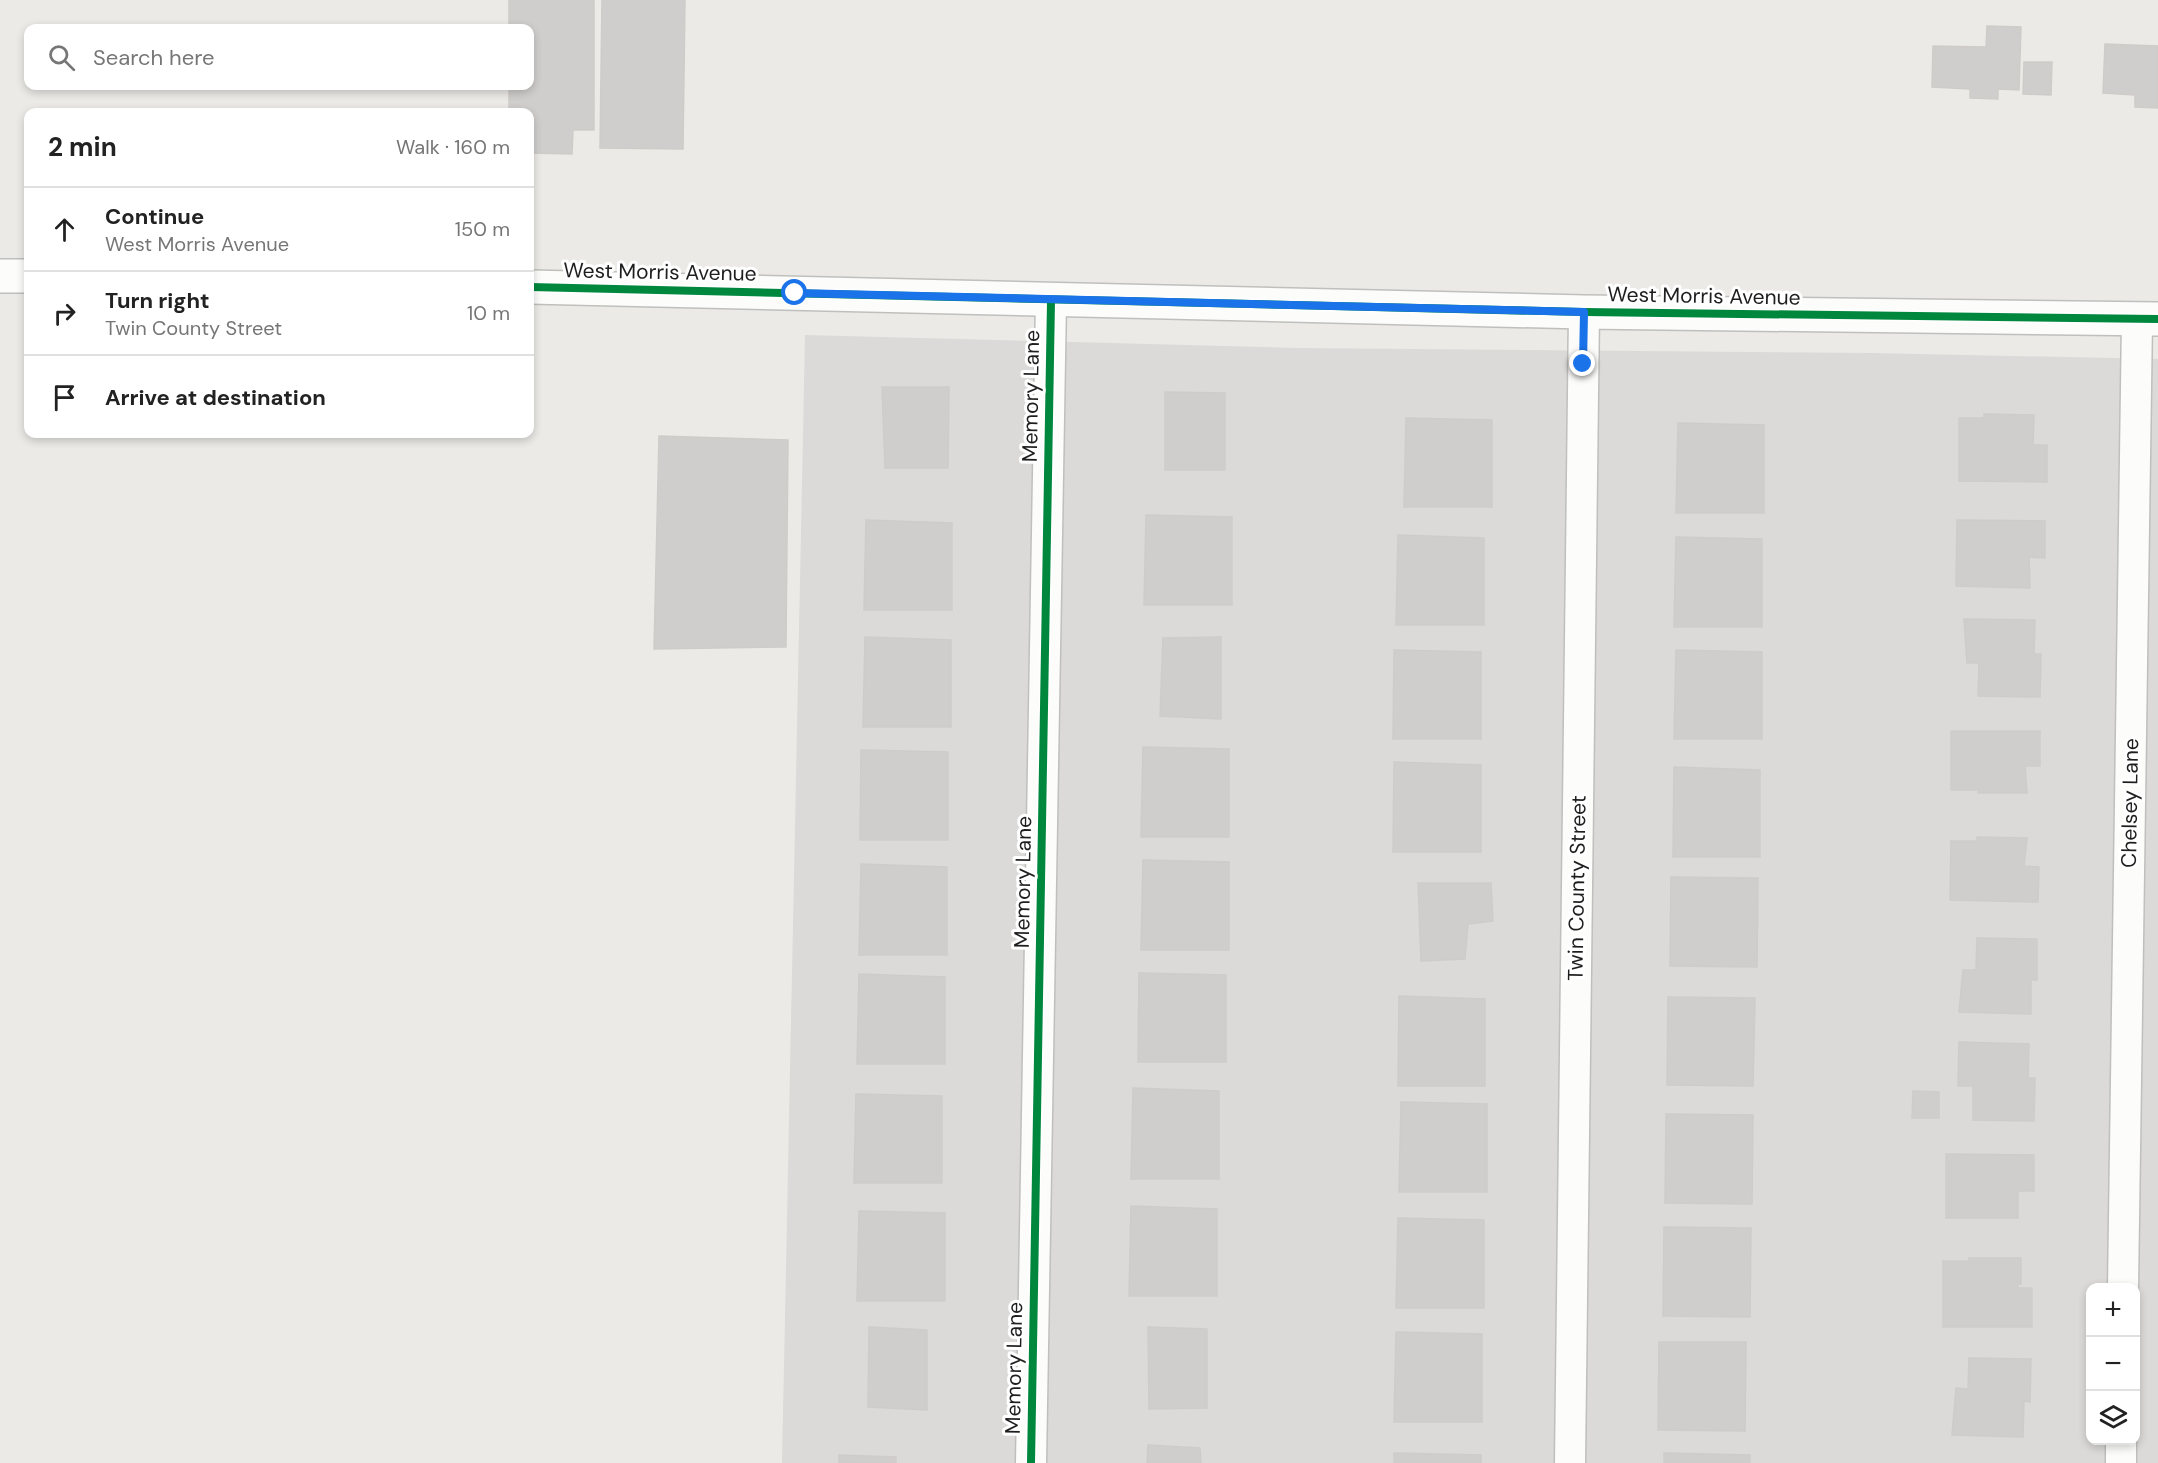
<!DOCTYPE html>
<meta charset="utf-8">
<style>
:root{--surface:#fff;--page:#f2f2f2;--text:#222;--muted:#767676;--line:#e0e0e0}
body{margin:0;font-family:"DM Sans",sans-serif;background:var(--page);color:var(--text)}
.controls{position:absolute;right:18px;bottom:18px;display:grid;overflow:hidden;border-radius:12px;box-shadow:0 3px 9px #0003}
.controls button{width:54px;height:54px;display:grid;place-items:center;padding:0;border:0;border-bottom:2px solid var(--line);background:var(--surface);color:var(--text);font:30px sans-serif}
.stop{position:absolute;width:18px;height:18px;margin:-14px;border:4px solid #1a73e8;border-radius:50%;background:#fff}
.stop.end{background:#1a73e8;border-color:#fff;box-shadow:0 2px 6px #0008}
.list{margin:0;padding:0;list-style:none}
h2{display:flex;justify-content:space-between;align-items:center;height:78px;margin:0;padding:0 24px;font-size:26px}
h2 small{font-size:20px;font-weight:400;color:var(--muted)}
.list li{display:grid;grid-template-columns:39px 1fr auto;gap:18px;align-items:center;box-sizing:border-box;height:84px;padding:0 24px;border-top:2px solid var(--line)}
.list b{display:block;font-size:22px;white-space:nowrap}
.list p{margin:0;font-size:20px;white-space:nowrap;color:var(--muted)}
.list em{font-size:20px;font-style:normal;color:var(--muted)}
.icon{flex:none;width:33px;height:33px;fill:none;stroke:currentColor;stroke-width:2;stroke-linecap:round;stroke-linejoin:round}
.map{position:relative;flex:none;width:2158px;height:1463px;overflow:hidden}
.search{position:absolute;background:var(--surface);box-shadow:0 3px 9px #0003;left:24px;top:24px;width:510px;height:66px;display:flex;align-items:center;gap:15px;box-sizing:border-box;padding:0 21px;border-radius:12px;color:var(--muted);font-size:22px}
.panel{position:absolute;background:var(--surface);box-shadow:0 3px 9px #0003;left:24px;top:108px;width:510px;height:330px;border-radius:12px}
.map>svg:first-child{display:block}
</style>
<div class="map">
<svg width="2158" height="1463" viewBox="0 0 2158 1463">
<rect width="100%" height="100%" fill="#eceae7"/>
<path fill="#dbdad8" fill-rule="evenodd" d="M805,335L1298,348L1873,353L2158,359V1463H782ZM2090,1288H2136V1440H2090Z"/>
<g fill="#d0cecc" stroke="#cfcbc9" stroke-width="1.5">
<polygon points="509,0 594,0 594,130 573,130 572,154 530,153 530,112 509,112 509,86 530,86 530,28 509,28"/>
<polygon points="602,0 685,0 683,149 600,148"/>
<polygon points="1987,26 2021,27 2019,90 1998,89 1998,99 1970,98 1970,89 1932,87 1933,46 1986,47"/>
<polygon points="2105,44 2158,46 2158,108 2135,107 2135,95 2103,93"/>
<polygon points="2024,62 2052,62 2051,95 2023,94"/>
<polygon points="882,387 949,387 948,468 885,468"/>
<polygon points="1165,392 1225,393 1225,470 1165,470"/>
<polygon points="1984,414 2034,415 2033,445 2047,445 2047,482 1959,481 1959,418 1984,418"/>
<polygon points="1406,418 1492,420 1492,507 1404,507"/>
<polygon points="1678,423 1764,425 1764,513 1676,513"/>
<polygon points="659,436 788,440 786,647 654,649"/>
<polygon points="1146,515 1232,517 1232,605 1144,605"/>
<polygon points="866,520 952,523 952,610 864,610"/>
<polygon points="1957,520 2045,521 2045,558 2029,557 2030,588 1956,586"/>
<polygon points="1398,535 1484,538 1484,625 1396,625"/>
<polygon points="1676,537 1762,539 1762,627 1674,627"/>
<polygon points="1964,619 2035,620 2034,654 2041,654 2040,697 1978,696 1979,663 1967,663"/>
<polygon points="865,637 951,640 951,727 863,727"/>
<polygon points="1221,637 1221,719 1160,716 1163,638"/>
<polygon points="1394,650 1481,652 1481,739 1393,739"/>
<polygon points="1676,650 1762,652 1762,739 1674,739"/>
<polygon points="1951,731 2040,731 2040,766 2025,766 2027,793 1978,793 1978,790 1951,790"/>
<polygon points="1143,747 1229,749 1229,837 1141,837"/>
<polygon points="861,750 948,752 948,840 860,840"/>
<polygon points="1394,762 1481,765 1481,852 1393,852"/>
<polygon points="1674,767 1760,770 1760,857 1673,857"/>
<polygon points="1977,837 2027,838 2024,866 2039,867 2038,902 1950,900 1951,841 1977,841"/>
<polygon points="1143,860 1229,862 1229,950 1141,950"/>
<polygon points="861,864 947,867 947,955 859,955"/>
<polygon points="1671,877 1758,878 1757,967 1670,966"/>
<polygon points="1418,883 1491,883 1493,921 1468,924 1465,959 1421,961"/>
<polygon points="1977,938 2037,939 2037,980 2031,980 2031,1014 1959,1012 1963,970 1976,970"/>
<polygon points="1139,973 1226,975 1226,1062 1138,1062"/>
<polygon points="859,974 945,977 945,1064 857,1064"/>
<polygon points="1399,996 1485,999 1485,1086 1398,1086"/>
<polygon points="1668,997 1755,998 1753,1086 1667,1085"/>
<polygon points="1959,1042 2029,1044 2028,1078 2035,1078 2034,1121 1973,1120 1973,1086 1958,1086"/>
<polygon points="1133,1088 1219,1091 1219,1179 1131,1179"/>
<polygon points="1913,1091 1939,1092 1939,1118 1912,1118"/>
<polygon points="856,1094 942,1096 942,1183 854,1183"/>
<polygon points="1401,1102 1487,1104 1487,1192 1399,1192"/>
<polygon points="1666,1114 1753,1115 1752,1204 1665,1203"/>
<polygon points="1946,1154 2034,1155 2034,1191 2018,1191 2018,1218 1946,1218"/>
<polygon points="1131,1206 1217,1209 1217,1296 1129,1296"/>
<polygon points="859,1211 945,1213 945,1301 857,1301"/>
<polygon points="1398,1218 1484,1220 1484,1308 1396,1308"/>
<polygon points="1664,1227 1751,1228 1750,1317 1663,1316"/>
<polygon points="1969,1258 2021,1258 2021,1284 2018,1284 2018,1288 2032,1288 2032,1327 1943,1327 1943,1261 1969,1261"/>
<polygon points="869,1327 927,1330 927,1410 868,1407"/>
<polygon points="1148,1327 1207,1329 1207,1408 1149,1409"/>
<polygon points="1396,1332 1482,1334 1482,1422 1394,1422"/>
<polygon points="1659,1342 1746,1342 1745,1431 1658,1430"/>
<polygon points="1969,1358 2031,1359 2030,1402 2024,1401 2023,1437 1952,1435 1956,1388 1968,1389"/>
<polygon points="1148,1445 1200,1448 1201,1463 1147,1463"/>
<polygon points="1394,1453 1481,1455 1481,1463 1394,1463"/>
<polygon points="1664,1453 1750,1455 1750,1463 1664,1463"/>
<polygon points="839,1455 896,1457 896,1463 839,1463"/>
</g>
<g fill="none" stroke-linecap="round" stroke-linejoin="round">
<g stroke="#bfbfbd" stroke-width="33">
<g id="minor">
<polyline points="2123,1288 2137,319"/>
<polyline points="1031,1463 1051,301"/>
<polyline points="1570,1463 1584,312"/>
<polyline points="2121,1463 2121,1440"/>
</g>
</g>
<g stroke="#bfbfbd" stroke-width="36">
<g id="tertiary">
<polyline points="0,276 28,276"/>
<polyline points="530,287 1584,312 2158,319"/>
</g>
</g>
<use href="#minor" stroke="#fcfcfb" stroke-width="30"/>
<use href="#tertiary" stroke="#fcfcfb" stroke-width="33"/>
<g stroke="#fff" stroke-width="11">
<g id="cycleway">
<polyline points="530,287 1584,312 2158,319"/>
<polyline points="1031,1463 1051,301"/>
</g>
</g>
<use href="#cycleway" stroke="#00873e" stroke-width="8"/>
</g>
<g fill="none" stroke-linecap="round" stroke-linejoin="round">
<polyline stroke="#1a73e8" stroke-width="8" points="795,293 1584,312 1583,364"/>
</g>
<g text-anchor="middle" stroke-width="6" stroke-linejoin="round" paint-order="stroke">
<g font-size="21" fill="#1e1e1e" stroke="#fff">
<text transform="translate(660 272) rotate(1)" y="7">West Morris Avenue</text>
<text transform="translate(1704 296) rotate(1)" y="7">West Morris Avenue</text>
<text transform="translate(1031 396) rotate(-89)" y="7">Memory Lane</text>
<text transform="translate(2130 803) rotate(-89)" y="7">Chelsey Lane</text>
<text transform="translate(1023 882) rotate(-89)" y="7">Memory Lane</text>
<text transform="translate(1577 888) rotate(-89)" y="7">Twin County Street</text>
<text transform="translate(1014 1368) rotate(-89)" y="7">Memory Lane</text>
</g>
</g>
</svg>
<div class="controls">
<button>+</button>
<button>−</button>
<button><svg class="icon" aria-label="layers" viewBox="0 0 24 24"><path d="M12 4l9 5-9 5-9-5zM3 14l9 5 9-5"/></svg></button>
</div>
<div class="stop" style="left:795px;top:293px"></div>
<div class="stop end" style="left:1583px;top:364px"></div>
<div class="search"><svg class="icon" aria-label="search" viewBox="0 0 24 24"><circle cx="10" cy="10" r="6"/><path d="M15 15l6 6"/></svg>Search here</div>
<section class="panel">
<h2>2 min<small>Walk · 160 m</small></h2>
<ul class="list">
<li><svg class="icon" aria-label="ahead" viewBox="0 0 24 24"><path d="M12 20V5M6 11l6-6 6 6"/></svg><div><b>Continue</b><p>West Morris Avenue</p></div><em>150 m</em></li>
<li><svg class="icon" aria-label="right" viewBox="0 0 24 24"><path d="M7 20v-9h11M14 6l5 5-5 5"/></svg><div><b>Turn right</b><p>Twin County Street</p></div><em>10 m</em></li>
<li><svg class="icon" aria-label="arrive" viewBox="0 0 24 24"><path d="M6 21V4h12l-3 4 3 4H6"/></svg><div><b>Arrive at destination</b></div></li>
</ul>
</section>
</div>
